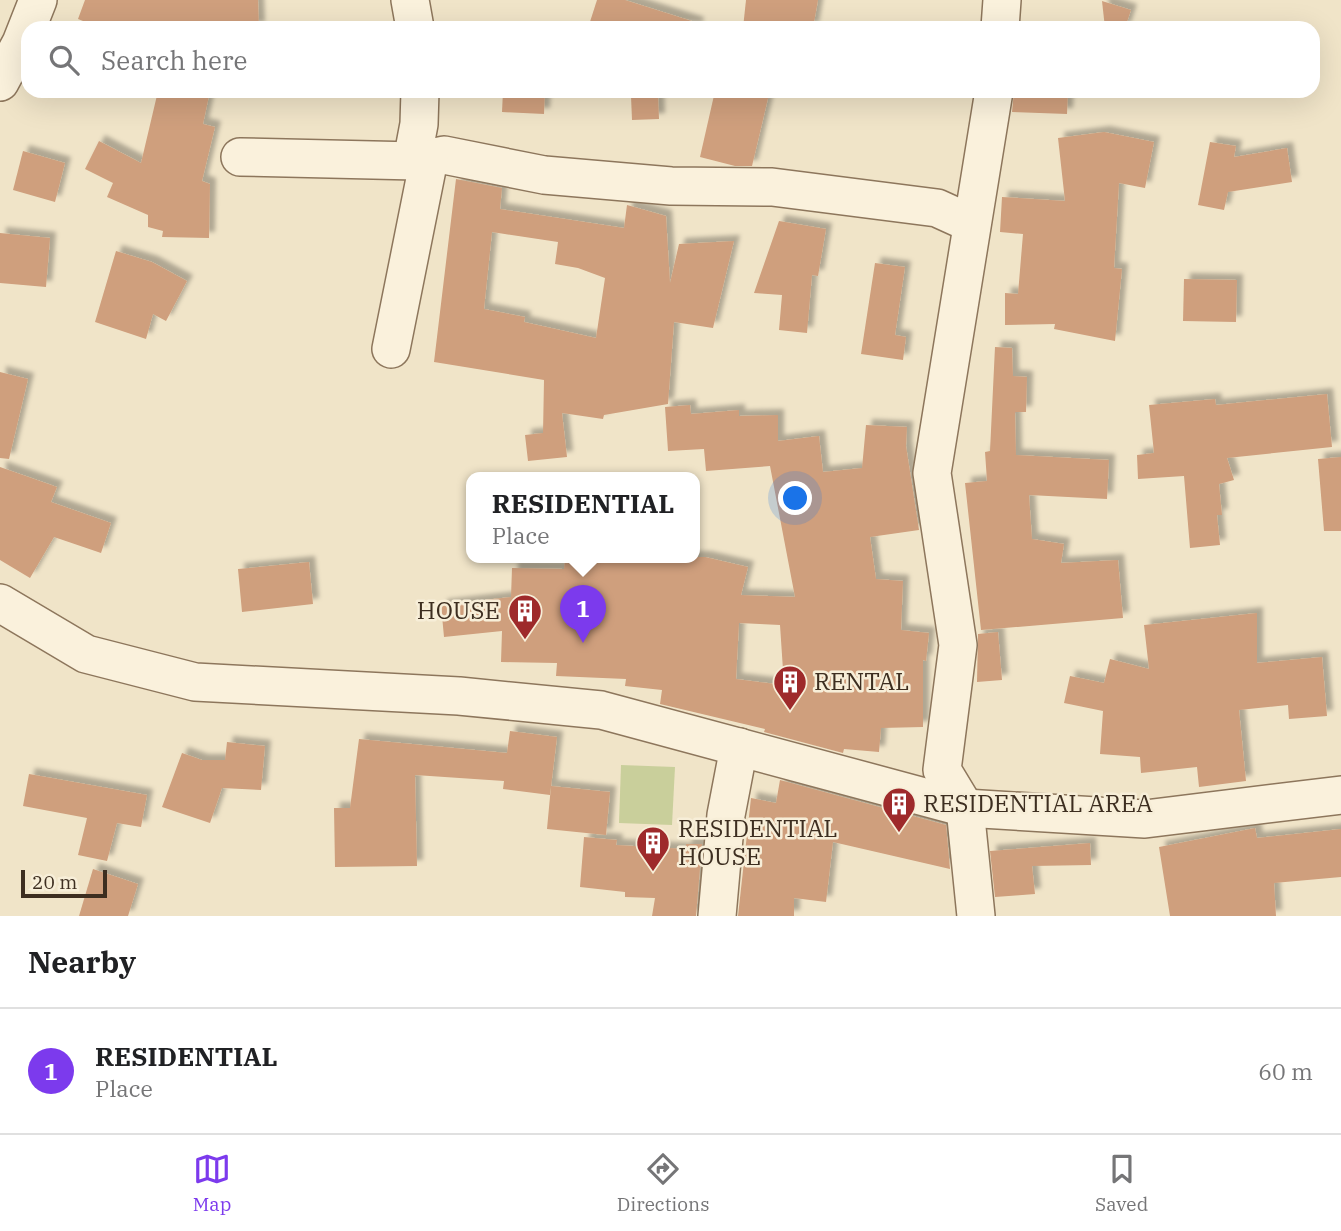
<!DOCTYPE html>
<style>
:root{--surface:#fff;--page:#f6f6f6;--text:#202124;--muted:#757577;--line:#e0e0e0;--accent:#7c3aed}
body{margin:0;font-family:"IBM Plex Serif",serif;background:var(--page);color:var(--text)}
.scale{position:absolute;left:21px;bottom:18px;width:86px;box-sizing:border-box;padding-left:7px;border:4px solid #3d2e20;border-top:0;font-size:19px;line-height:24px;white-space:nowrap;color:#3d2e20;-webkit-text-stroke:5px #f7eed8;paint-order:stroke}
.you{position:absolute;left:796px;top:499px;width:24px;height:24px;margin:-18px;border:5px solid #fff;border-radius:50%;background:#1a73e8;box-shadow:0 0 0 10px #1a73e833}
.badge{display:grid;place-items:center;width:46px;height:46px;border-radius:50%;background:var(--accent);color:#fff;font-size:23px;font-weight:700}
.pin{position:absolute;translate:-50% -58px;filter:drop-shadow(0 2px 4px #0008)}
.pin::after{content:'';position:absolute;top:37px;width:24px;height:21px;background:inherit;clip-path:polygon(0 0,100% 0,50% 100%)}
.popup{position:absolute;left:466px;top:472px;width:234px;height:91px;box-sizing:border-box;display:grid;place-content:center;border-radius:14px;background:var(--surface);filter:drop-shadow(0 2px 5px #0005);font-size:23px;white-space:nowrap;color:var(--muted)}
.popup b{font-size:26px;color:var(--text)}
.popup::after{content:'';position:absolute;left:50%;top:100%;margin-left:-14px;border:14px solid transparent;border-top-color:var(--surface)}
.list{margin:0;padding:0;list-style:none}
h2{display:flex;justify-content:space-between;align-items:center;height:91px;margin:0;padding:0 28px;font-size:30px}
h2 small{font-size:23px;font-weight:400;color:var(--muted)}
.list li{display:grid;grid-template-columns:46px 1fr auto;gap:21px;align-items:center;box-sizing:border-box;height:126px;padding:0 28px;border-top:2px solid var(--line)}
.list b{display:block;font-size:26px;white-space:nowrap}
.list p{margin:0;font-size:23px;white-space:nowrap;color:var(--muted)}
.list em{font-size:23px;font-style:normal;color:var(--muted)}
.icon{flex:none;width:38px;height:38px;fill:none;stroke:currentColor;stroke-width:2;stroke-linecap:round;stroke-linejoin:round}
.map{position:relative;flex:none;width:1341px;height:916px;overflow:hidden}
.search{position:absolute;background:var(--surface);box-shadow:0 7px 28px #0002;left:21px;right:21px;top:21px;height:77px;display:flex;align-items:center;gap:18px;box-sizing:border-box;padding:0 24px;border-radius:21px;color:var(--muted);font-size:26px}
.sheet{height:217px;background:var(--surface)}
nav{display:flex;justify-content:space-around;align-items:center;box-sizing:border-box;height:98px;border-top:2px solid var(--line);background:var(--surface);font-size:19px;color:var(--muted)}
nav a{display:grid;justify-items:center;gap:4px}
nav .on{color:var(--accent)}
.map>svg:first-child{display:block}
</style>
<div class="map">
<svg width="1341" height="916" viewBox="0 0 1341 916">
<defs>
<filter id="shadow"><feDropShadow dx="6" dy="-6" stdDeviation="2" flood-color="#0004"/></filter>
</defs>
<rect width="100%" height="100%" fill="#f0e4c8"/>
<polygon fill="#c9cf9b" points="621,765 675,767 672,825 619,823"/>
<g fill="#cf9f7d" fill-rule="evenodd" filter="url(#shadow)">
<polygon points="85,0 258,0 259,28 172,28 171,22 98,27 78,19"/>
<polygon points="597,0 625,0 698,23 697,28 588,28"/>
<polygon points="746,0 818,0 813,28 743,28"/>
<polygon points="1102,1 1131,10 1125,28 1105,28"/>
<polygon points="158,91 210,91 203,124 215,127 202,181 210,184 209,238 162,237 163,231 148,227 148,215 107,197 113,183 85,169 99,141 141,163"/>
<polygon points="503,91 545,91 544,114 502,112"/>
<polygon points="715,91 769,94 752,166 735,166 700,157"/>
<polygon points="1014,91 1068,91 1067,114 1012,112"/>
<polygon points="658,95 659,119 632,120 631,96"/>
<polygon points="1104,132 1154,142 1145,188 1119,183 1114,268 1122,269 1115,341 1054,329 1055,324 1005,325 1005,293 1018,294 1023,234 1000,232 1002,197 1065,201 1058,138"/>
<polygon points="1210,142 1236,146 1234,157 1287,148 1292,182 1228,192 1224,210 1198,205"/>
<polygon points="23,151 65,163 55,202 13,190"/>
<path d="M456,179L502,188L500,209L624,228L627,205L666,216L670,283L679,244L734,241L713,328L674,322L668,404L604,415L603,419L562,413L567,457L528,461L525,435L543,433L544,380L434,362ZM492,232L558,242L555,264L578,268L605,278L596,338L524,322L525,317L484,309Z"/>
<polygon points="779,221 826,229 818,276 812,275 807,333 779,330 782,295 754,293"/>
<polygon points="0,233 50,238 46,287 0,283"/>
<polygon points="116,251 152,262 187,281 166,321 153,314 146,339 95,322"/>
<polygon points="875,263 905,267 895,335 906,337 903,360 861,354"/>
<polygon points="1184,279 1237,280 1236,322 1183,321"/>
<polygon points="995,347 1012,348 1013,376 1027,377 1026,412 1015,412 1016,455 1109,460 1107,499 1029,495 1032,539 1064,544 1061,563 1118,560 1123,618 981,630 965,483 987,481 985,452 990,451"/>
<polygon points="0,372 28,379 9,459 0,458"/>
<polygon points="1327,394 1332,447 1227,458 1234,480 1219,484 1222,515 1217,515 1220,545 1190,548 1184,476 1138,479 1137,455 1154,453 1149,405 1215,399 1216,405"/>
<path d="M690,405L691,414L739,410V416L778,415V441L819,436L823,472L862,468L866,425L907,427L906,446L919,530L870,537L876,579L903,581L901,630L929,633L926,661L923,660V727L881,728L879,752L844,749L843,753L764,732L765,729L660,704L662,690L625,686L626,679L556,676L557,663L501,662L502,631L444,637L441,605L511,597L512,568L564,569L565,558L620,562L621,557H705L748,567L741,595L795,597L770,466L706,471L704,449L668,451L665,407ZM739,623L780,625L784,685L736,679Z"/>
<polygon points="1341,457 1341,531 1324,531 1318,459"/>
<polygon points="0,467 57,487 51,502 111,523 101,553 54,537 30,578 0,560"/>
<polygon points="309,562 313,604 242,612 238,569"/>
<polygon points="1257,613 1257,663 1322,657 1327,716 1289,719 1288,705 1239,710 1246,781 1199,787 1197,767 1141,773 1140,757 1100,754 1103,711 1064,703 1070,676 1104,683 1110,659 1149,669 1144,625"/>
<polygon points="998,632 1002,680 977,682 978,634"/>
<polygon points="510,731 557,737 550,795 503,789 504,781 415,775 417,866 335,867 334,808 350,808 359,739 507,753"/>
<polygon points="227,742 265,746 261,790 222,788 210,823 162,807 182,753 202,760 225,760"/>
<polygon points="29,774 147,795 141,827 117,823 107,861 78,855 87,818 23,806"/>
<polygon points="780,780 946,825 950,869 833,842 826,902 794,898 794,916 738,916 751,798 776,803"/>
<polygon points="551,786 610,792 606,835 547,829"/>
<polygon points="1255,828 1257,838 1341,829 1341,877 1274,883 1276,916 1170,916 1159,847"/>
<polygon points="584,837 617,840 616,845 686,849 686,844 702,844 696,916 652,916 655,898 625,897 625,892 580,887"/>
<polygon points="1090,843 1091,865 1032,866 1035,894 995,897 990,851"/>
<polygon points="93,869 138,884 128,916 79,916"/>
</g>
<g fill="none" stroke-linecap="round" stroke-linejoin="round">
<g stroke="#8d765c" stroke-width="40">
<g id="minor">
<polyline points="410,0 415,28"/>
<polyline points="1000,28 1002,0"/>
<polyline points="0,82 21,43 38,0"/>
<polyline points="240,157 416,161 444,155 544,175 671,186 772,187 937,208 970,223"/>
<polyline points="412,161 419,124 420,91"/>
<polyline points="391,349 429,159"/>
<polyline points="0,603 86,654 195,682 459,696 601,710 965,808 1145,819 1341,795"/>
<polyline points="717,916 726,815 739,747"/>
<polyline points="976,916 965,808 942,770 958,645 932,473 994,91"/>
</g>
</g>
<use href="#minor" stroke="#faf1dc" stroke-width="37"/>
</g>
<defs>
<g id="building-pin" transform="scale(1.75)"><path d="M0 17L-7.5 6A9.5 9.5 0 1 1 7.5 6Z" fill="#9e2a2b" stroke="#f7eed8"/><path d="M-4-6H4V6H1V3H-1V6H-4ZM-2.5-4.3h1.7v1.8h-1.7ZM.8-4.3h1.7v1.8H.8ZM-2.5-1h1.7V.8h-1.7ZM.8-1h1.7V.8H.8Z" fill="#fff"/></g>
</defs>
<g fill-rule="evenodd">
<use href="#building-pin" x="525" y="611"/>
<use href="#building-pin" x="790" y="682"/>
<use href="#building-pin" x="899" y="804"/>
<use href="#building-pin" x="653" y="843"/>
</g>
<g text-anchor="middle" stroke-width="5" stroke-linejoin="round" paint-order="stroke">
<g font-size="24" fill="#3d2e20" stroke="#f7eed8" text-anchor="start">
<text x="500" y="619" text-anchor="end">HOUSE</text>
<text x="814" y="690">RENTAL</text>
<text x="923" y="812">RESIDENTIAL AREA</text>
<text x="678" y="837">RESIDENTIAL<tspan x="678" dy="28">HOUSE</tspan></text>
</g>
</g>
</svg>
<div class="scale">20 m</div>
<div class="you"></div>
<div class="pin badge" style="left:583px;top:643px">1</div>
<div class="popup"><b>RESIDENTIAL</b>Place</div>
<div class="search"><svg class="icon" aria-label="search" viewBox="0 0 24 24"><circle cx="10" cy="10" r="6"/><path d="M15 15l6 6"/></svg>Search here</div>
</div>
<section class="sheet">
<h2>Nearby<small></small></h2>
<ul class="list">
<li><span class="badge">1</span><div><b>RESIDENTIAL</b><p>Place</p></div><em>60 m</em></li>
</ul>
</section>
<nav>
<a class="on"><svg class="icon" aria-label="map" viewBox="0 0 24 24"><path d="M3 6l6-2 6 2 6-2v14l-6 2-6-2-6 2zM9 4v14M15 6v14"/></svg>Map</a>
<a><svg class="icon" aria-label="directions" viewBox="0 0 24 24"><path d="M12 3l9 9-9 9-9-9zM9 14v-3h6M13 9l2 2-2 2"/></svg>Directions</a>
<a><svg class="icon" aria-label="saved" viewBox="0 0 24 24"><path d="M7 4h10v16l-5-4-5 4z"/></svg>Saved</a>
</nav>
